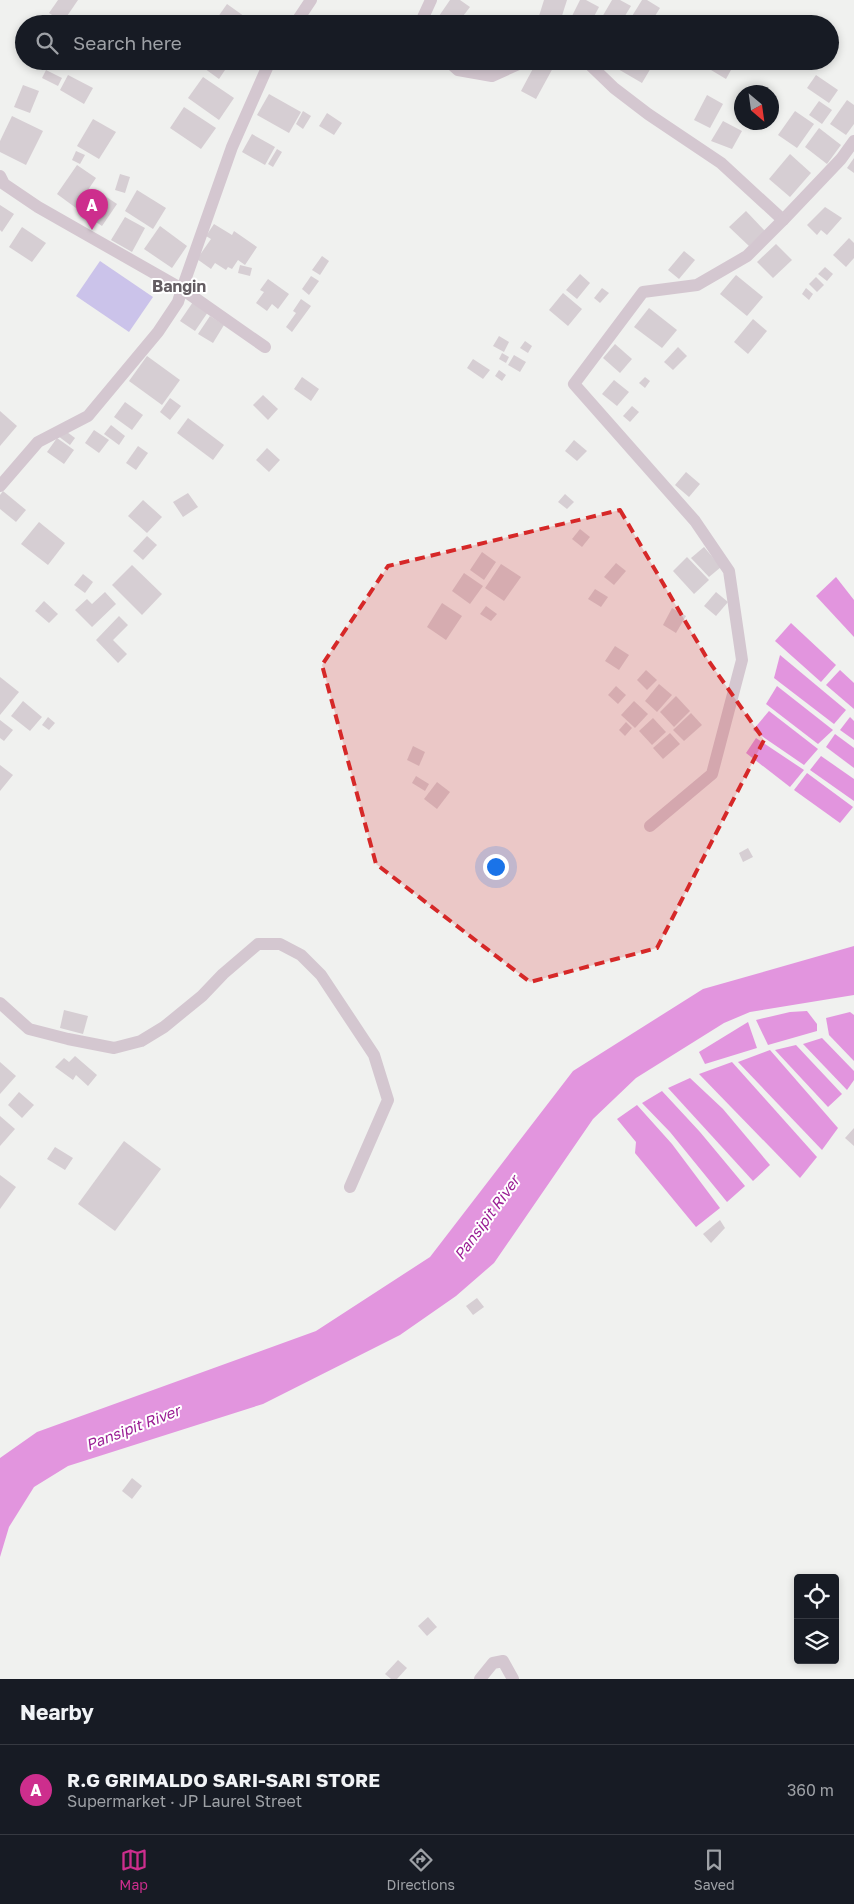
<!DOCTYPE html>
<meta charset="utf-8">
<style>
:root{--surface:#171b24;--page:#20242c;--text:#f1f3f6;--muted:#9ea1a6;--line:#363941;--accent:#cd2e8d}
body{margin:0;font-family:"Golos Text",sans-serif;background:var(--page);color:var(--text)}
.controls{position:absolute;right:15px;bottom:15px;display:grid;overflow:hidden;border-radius:5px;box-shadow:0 2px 8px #0003}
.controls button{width:45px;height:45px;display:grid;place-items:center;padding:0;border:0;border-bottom:1px solid var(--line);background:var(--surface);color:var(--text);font:25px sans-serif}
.compass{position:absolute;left:734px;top:85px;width:45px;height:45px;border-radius:50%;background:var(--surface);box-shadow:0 2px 8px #0003;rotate:151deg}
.you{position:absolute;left:495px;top:866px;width:18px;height:18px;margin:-12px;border:4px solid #fff;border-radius:50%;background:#1a73e8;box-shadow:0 0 0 8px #1a73e833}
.badge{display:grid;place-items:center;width:32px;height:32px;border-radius:50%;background:var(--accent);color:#fff;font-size:16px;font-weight:700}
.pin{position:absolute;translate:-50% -41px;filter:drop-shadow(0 1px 2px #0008)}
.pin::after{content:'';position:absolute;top:26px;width:18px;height:15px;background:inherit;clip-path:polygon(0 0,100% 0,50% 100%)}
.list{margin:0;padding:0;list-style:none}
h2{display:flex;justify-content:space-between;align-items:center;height:65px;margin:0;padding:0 20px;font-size:21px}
h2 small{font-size:16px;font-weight:400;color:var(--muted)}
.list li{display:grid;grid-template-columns:32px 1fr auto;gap:15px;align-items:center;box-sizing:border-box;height:90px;padding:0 20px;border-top:1px solid var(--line)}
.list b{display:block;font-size:19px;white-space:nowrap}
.list p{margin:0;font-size:16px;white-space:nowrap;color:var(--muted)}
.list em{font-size:16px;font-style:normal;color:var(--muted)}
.icon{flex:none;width:28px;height:28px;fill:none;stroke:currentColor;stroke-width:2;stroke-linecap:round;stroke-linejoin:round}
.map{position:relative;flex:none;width:854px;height:1679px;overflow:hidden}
.search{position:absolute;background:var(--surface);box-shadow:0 2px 8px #0003;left:15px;right:15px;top:15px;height:55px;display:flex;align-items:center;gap:12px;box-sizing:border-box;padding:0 18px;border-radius:28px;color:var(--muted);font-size:19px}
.sheet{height:155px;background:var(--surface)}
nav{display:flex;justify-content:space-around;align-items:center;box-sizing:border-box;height:70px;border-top:1px solid var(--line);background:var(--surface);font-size:14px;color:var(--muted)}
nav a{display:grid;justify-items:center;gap:2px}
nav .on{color:var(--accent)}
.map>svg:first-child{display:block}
</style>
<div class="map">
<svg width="854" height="1679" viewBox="0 0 854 1679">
<rect width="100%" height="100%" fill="#f0f1ef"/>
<polygon fill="#cbc3ea" points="100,261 153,297 129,332 76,296"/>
<g fill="#e295de">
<polygon points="836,577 854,600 854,637 816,596"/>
<polygon points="791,623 836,665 821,682 775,641"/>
<polygon points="780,655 846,710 834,724 774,678"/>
<polygon points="840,670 854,683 854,709 826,685"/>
<polygon points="777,686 833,730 818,744 766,704"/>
<polygon points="769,711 818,749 804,765 753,730"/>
<polygon points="850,717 854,721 854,740 840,730"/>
<polygon points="835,734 854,748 854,768 826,747"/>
<polygon points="756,738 804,770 790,787 746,753"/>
<polygon points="821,756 854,779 854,801 810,770"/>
<polygon points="807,773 853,807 840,823 794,790"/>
<polygon points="854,946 854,995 750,1012 724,1023 636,1078 593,1119 494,1263 456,1296 400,1335 263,1404 68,1466 34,1487 9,1527 0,1557 0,1458 37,1432 316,1331 430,1257 573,1071 703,989"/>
<polygon points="807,1011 817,1024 817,1031 768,1045 756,1020 790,1012"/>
<polygon points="850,1012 854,1015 854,1061 829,1035 826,1018"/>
<polygon points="748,1022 757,1048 705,1064 699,1052"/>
<polygon points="822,1038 854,1071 854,1080 847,1090 803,1044"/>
<polygon points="796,1045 842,1094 828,1107 775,1050"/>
<polygon points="770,1050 838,1128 822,1150 738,1062"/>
<polygon points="732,1062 817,1157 800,1178 699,1074"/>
<polygon points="690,1078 723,1109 770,1165 753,1181 668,1088"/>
<polygon points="662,1091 700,1132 745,1186 727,1202 670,1132 642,1103"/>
<polygon points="637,1105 672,1144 720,1208 696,1227 635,1153 636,1142 617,1119"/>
</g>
<g fill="#d6ced3">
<polygon points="58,0 78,0 63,22 49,13"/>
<polygon points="450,0 460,0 470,7 457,24 439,16"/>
<polygon points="544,0 567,0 560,22 539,16"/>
<polygon points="580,0 586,0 599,7 590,24 568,24"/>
<polygon points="612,0 620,0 631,6 620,24 598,24"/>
<polygon points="642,0 647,0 660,8 650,24 633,24 629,21"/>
<polygon points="227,4 255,24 213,24"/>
<polygon points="198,61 231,61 219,79 197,63"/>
<polygon points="537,61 544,61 554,66 536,99 521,91"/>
<polygon points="623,61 655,61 642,83 618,69"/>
<polygon points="716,61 736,61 726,79 711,70"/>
<polygon points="46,70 62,78 58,86 42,78"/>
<polygon points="68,75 93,88 84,104 60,90"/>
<polygon points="816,75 838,90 829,103 807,88"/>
<polygon points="203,77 234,98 219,120 188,98"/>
<polygon points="23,85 39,91 30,113 14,107"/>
<polygon points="269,94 301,112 289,133 257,115"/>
<polygon points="707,95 723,104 710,128 694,120"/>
<polygon points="847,100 854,105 854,124 846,135 830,124"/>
<polygon points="819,101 832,110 822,124 809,115"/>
<polygon points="184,107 216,128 201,149 170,128"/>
<polygon points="303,111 311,116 303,129 296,124"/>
<polygon points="795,111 814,124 797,148 778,135"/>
<polygon points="327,113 342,123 334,135 319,126"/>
<polygon points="12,116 43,131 26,165 0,152 0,141"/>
<polygon points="93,119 116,132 99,159 77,146"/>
<polygon points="723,121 742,131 732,149 711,141"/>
<polygon points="819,128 841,145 827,164 805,147"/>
<polygon points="252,134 275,147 265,165 242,152"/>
<polygon points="277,149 282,152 273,167 268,164"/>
<polygon points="76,151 85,155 80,164 72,160"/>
<polygon points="790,154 811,173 790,197 769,179"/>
<polygon points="854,158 854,173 847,168"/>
<polygon points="77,165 96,178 76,208 57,194"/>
<polygon points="120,174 130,177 125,193 115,190"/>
<polygon points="137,190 166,208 153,229 125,211"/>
<polygon points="99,192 117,204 102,226 84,214"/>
<polygon points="0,205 14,214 2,232 0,230"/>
<polygon points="825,207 842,218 827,235 821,230 817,235 807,225"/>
<polygon points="746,211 765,231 749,246 729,227"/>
<polygon points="125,217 145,228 132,252 111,240"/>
<polygon points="214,224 232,235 234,231 257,247 245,265 238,260 232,269 228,267 226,270 215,263 211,269 197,259 211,239 206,236"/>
<polygon points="160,226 187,246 172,268 144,249"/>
<polygon points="22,227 46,243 32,262 9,247"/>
<polygon points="849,238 854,243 854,258 846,267 833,255"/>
<polygon points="776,244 792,260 773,278 757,262"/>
<polygon points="684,251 695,260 679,279 668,270"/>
<polygon points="322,256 329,261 320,275 312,270"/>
<polygon points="240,265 252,268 250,276 238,273"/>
<polygon points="825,267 833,274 827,281 818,274"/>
<polygon points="580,274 590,283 577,299 566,290"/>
<polygon points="736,275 763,297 747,316 720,294"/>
<polygon points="311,276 319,281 309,295 302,289"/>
<polygon points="816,277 824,285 817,292 809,284"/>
<polygon points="268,279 289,294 278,309 272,304 267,311 256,303 264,292 260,290"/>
<polygon points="602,288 609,293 600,303 594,298"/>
<polygon points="806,288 813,294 809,300 802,294"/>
<polygon points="563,293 582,309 568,326 549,310"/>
<polygon points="301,299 311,306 292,332 286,327 296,313 293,311"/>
<polygon points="193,302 208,312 195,331 180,321"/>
<polygon points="649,308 677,330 662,348 634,327"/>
<polygon points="210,316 224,325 213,343 198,334"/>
<polygon points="753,319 767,331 748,354 734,342"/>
<polygon points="499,336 509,342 504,352 493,346"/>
<polygon points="525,341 532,346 528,353 520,348"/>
<polygon points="615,344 632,359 620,373 603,358"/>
<polygon points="678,347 687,356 673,370 664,362"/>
<polygon points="502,353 509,357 506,363 499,359"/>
<polygon points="514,355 526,362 520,372 508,365"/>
<polygon points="147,356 180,380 162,405 129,381"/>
<polygon points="473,359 490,370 483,379 467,368"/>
<polygon points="499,370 506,375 502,381 495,376"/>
<polygon points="302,377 319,389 311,401 294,389"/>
<polygon points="645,377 650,381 645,388 639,383"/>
<polygon points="614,380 629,392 617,406 602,394"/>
<polygon points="263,395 278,409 268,420 253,405"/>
<polygon points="170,398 181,406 170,420 160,412"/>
<polygon points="125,402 143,415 132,430 114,417"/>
<polygon points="632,406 639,412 630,422 623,416"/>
<polygon points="0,411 17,426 0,446"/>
<polygon points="188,418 224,445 213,460 177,433"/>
<polygon points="111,425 125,436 119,445 104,434"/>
<polygon points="63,429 75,438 70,445 58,436"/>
<polygon points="94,430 109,440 99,453 85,443"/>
<polygon points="57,438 74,450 64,464 47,452"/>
<polygon points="574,440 587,451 577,461 565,451"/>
<polygon points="138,446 148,453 136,470 126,463"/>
<polygon points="267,448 280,460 269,472 256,460"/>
<polygon points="686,472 700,484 689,497 675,485"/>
<polygon points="3,491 26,510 16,522 0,509 0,495"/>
<polygon points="188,493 198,507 183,517 173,502"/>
<polygon points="565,494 574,502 567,509 558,502"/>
<polygon points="143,500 162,517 147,533 128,516"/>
<polygon points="39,522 65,543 48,565 21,544"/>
<polygon points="580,529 590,537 582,547 572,539"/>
<polygon points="147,536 157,545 143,560 133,551"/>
<polygon points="704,547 721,567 709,577 691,558"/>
<polygon points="482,552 496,562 484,580 470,570"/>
<polygon points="687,557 709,580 694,594 673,571"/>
<polygon points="616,563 626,571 614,585 604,577"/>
<polygon points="501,564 521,577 504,601 485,588"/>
<polygon points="132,565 162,594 142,615 112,585"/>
<polygon points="464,573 483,586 470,604 452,591"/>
<polygon points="83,574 93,582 85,593 74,585"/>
<polygon points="595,589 608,597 601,607 588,599"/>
<polygon points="105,592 116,604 92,627 75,610 87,599 92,604"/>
<polygon points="716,592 728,602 716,616 704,606"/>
<polygon points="44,601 58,614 49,623 35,611"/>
<polygon points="442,603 462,616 446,640 427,627"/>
<polygon points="486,606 497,614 491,621 480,614"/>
<polygon points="672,608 686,616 676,633 663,625"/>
<polygon points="119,616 128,625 113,640 127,654 118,663 96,640"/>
<polygon points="615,646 629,655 619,670 605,661"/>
<polygon points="646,670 657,680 647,690 637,680"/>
<polygon points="0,677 19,692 0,715"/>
<polygon points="659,684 672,695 657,712 645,701"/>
<polygon points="616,686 626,695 618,704 608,695"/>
<polygon points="676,696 690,711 674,727 660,712"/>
<polygon points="23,701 42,717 30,731 11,716"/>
<polygon points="634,701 648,714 635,728 621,715"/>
<polygon points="691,713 702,725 684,741 673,730"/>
<polygon points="48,717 55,723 49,730 42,725"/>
<polygon points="653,718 666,732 652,745 639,731"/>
<polygon points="0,720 13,730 4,741 0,738"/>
<polygon points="626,722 632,728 625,736 619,730"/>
<polygon points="670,733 680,744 663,759 653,748"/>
<polygon points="413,746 425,752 419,766 407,760"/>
<polygon points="0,765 13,775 0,791"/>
<polygon points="416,776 429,784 425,791 412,783"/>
<polygon points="437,782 450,792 437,809 424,799"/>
<polygon points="748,848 753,857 743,862 739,853"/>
<polygon points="64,1010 88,1016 83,1034 60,1028"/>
<polygon points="75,1056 97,1075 88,1086 76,1075 73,1080 55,1067 64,1058 69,1062"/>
<polygon points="0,1062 16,1076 0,1094"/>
<polygon points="19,1092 34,1105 22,1118 8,1105"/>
<polygon points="0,1116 15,1129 0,1146"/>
<polygon points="854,1128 854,1146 845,1138"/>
<polygon points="124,1141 161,1169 115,1231 78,1204"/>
<polygon points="55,1147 73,1158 65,1170 47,1159"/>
<polygon points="0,1175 16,1187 0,1209"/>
<polygon points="720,1220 725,1228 711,1243 703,1234"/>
<polygon points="477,1298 484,1307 473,1315 466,1306"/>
<polygon points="132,1478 142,1486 132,1499 122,1491"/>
<polygon points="428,1617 437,1627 427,1636 418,1626"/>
<polygon points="398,1660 407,1668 397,1679 391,1679 385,1674"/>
</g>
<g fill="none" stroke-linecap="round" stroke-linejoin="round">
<g stroke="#d4c7d0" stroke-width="12">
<polyline points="295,24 311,0"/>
<polyline points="420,24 431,0"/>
<polyline points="448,61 458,70 492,76 525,61"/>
<polyline points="586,61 614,88 648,114 721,163 783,220 841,159 854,141"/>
<polyline points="0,176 4,184 38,207 182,289 265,347"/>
<polyline points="0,486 38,442 88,416 158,332 178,302 182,289 232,147 270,61"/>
<polyline points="650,826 712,774 742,660 729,571 695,521 574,384 643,292 697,285 747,256 783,220"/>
<polyline points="0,1003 29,1029 68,1039 114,1048 141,1041 164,1027 202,996 223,974 258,944 280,944 301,955 321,975 374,1055 388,1100 350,1187"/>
<polyline points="480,1679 493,1663 503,1661 513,1679"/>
</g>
</g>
<path fill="#d62828" fill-opacity="0.2" stroke="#d62828" stroke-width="4" stroke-dasharray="10 6" stroke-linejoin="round" d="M620,510L708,660L764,740L657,948L530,982L376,864L322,665L388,566Z"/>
<g text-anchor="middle" stroke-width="4" stroke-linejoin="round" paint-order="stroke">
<g font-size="15" font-style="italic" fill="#9a1d94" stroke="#fff">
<text transform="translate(487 1218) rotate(-54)" y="5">Pansipit River</text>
<text transform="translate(133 1428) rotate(-21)" y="5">Pansipit River</text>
</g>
<g font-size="16" font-weight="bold" fill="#635c61" stroke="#fff">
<text x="179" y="292">Bangin</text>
</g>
</g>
</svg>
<div class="controls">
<button><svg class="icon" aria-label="locate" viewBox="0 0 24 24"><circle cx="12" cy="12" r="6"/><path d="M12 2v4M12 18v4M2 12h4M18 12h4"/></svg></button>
<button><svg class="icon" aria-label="layers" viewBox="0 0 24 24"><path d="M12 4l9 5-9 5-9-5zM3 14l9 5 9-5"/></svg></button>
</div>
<svg class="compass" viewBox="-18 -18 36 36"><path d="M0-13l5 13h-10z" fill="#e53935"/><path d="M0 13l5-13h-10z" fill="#9ea1a6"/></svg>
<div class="you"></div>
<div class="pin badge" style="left:92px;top:230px">A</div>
<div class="search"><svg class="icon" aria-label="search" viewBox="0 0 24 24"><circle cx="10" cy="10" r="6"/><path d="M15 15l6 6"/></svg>Search here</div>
</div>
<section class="sheet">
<h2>Nearby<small></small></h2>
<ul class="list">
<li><span class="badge">A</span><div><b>R.G GRIMALDO SARI-SARI STORE</b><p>Supermarket · JP Laurel Street</p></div><em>360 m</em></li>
</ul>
</section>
<nav>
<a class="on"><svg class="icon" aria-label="map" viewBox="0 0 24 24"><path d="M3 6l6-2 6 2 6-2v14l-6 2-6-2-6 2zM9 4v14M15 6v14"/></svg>Map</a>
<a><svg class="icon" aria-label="directions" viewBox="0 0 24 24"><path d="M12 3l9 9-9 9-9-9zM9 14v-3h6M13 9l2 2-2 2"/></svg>Directions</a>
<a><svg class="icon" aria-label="saved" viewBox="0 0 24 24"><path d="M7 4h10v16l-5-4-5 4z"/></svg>Saved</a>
</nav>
